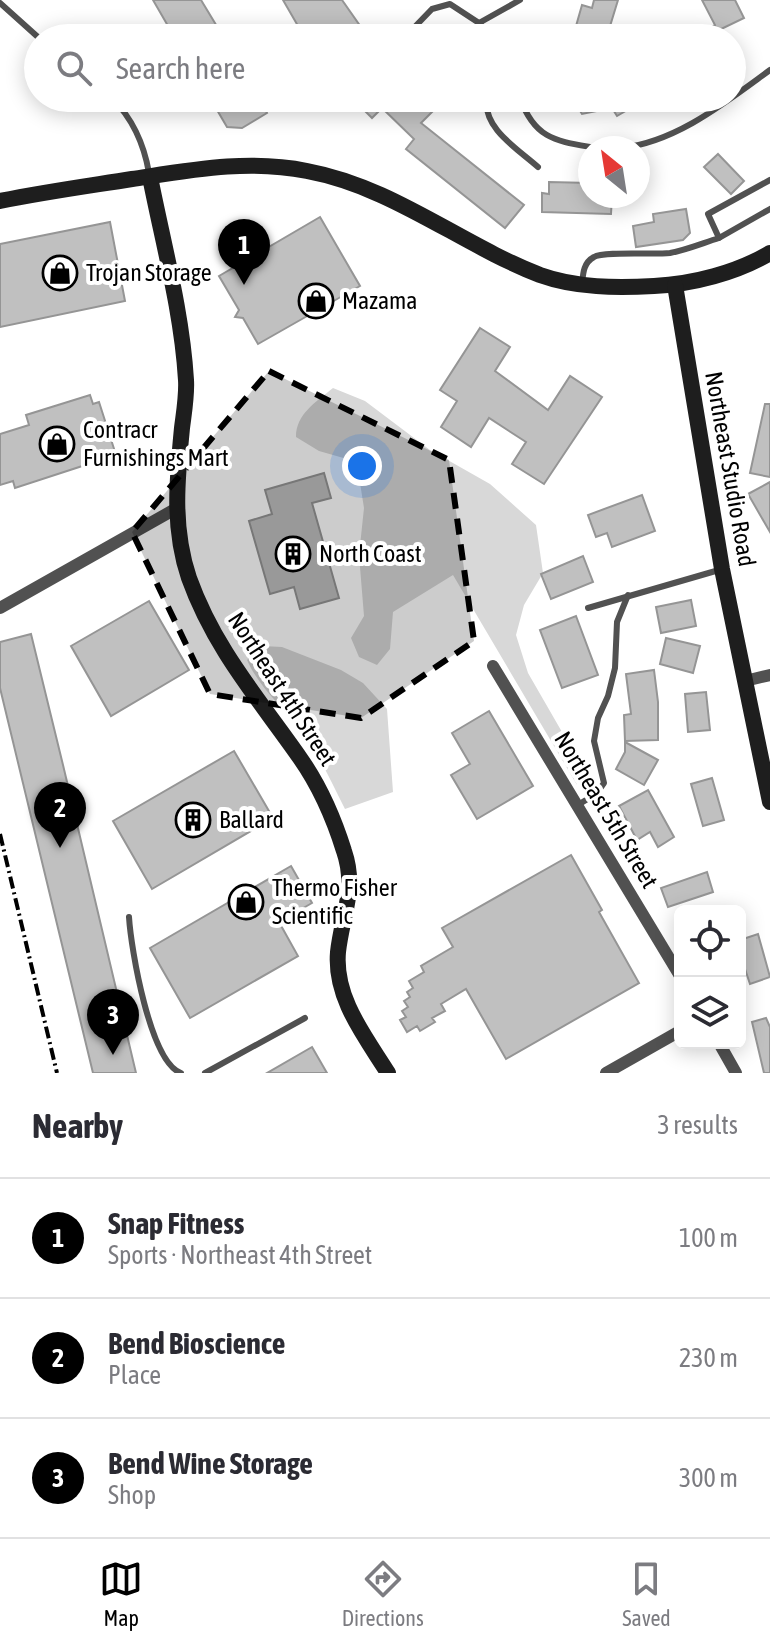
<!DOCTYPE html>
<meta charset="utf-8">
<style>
:root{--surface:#fff;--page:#f2f2f3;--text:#2b2b33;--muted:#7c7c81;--line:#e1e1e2;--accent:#000}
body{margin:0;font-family:"Asap Condensed",sans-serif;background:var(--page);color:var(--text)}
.controls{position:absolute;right:24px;bottom:24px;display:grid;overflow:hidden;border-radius:12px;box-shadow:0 4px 20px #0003}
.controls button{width:72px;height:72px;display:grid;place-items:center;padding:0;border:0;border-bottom:2px solid var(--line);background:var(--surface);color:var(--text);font:40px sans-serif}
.compass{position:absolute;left:578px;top:136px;width:72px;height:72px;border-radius:50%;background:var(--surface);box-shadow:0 4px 20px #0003;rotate:330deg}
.you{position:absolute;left:362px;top:466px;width:28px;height:28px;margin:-20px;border:6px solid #fff;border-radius:50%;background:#1a73e8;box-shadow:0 0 0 12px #1a73e833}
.badge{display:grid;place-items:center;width:52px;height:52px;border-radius:50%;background:var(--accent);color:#fff;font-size:26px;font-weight:700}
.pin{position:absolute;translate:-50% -66px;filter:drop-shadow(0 2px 4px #0008)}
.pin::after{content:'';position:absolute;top:42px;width:28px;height:24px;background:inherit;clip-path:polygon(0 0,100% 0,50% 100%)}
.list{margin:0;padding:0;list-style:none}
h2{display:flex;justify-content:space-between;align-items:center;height:104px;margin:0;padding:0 32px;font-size:34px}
h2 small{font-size:26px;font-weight:400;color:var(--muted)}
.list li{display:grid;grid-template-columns:52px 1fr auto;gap:24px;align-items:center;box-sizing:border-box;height:120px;padding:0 32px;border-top:2px solid var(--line)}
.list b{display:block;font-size:30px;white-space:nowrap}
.list p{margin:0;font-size:26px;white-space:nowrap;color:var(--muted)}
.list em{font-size:26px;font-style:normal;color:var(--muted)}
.icon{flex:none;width:44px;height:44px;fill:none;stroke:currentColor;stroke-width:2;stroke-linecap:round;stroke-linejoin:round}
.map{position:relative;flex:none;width:770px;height:1073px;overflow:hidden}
.search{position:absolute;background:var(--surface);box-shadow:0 4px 20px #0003;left:24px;right:24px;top:24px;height:88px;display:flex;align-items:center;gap:20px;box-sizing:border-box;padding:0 28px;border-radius:44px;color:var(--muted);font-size:30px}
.sheet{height:464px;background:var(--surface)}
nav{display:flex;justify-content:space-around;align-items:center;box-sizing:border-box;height:112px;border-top:2px solid var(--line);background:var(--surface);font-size:22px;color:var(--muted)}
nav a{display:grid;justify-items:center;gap:4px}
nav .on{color:var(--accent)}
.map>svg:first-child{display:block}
</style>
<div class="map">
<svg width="770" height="1073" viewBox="0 0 770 1073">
<rect width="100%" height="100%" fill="#fff"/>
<g fill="#d8d8d8">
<path d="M333,388L365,401L430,450L490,484L536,525L543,573L524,605L516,635L528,673L562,732L577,785L453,575L393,612L390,649L377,665L359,657L351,638L364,616L359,555L364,508L360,483L347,459L319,451L296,437C296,414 316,402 333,388Z"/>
<path d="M262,646L282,647L341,670L363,683L387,709L393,792L345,809C331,782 319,753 299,728C281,705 259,687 247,660Z"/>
</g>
<g fill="#c0c0c0" stroke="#959595" stroke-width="2">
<polygon points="153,0 201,0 224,38 175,38"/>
<polygon points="283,0 342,0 363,30 350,38 305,38"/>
<polygon points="594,0 618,0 607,36 576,26 582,5 592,8"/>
<polygon points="702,0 735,0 744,18 719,30 723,38 692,38 715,25"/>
<polygon points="210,98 259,98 267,113 242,128 227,127"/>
<polygon points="363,98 446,98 421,123 524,205 505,228 406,149 414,139 382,108 372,118 358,104"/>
<polygon points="572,98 648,98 617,116 612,108 582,114"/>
<polygon points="718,154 744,181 731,194 704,167"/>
<polygon points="549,182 590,183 590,196 612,196 611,214 542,212 542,193 549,194"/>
<polygon points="686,209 690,233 683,240 636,247 633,226 654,222 653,214"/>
<polygon points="320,217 360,286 258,344 243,318 235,317 239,310 219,276"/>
<polygon points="110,222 125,301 0,327 0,244"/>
<polygon points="480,328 510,347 495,371 548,410 570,376 602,397 544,484 512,464 526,442 489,418 471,447 441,427 457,401 440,390"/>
<polygon points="90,395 93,404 99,402 116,455 15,488 13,481 0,485 0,434 29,425 26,415"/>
<polygon points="765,404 770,404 770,477 750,473"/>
<polygon points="324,473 331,498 312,503 339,598 300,609 294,587 270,594 249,521 272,514 265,490"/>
<polygon points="770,482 770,532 748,494"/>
<polygon points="642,495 655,531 612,547 607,533 596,537 588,515"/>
<polygon points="583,556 593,582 551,599 541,574"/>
<polygon points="691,600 696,626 661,633 656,607"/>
<polygon points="149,601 189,670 111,716 71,646"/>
<polygon points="576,616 598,675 562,688 540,630"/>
<polygon points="31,634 63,765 136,1073 93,1073 0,688 0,642"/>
<polygon points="666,638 700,646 693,673 660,664"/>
<polygon points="654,670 658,702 658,740 625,741 624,715 631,714 626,674"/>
<polygon points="706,692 710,730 688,732 685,694"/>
<polygon points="489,711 533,786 477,819 451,775 470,764 452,733"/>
<polygon points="625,742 658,760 644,785 616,769 625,752"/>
<polygon points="234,751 273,818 152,889 113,821"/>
<polygon points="712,778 724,820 703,826 691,784"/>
<polygon points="648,790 674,837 658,847 650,832 637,840 619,806"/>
<polygon points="571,855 602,910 599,912 639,983 506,1059 466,989 441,1004 445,1011 432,1018 435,1022 420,1031 417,1026 407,1032 400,1020 406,1017 402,1011 408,1007 404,1001 410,997 407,992 413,988 409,981 424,972 421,966 453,947 442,928"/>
<polygon points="291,866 312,903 279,922 298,956 190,1018 150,948"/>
<polygon points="707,872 713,892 668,907 661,888"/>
<polygon points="758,934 770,977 750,984 740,954 740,940"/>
<polygon points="766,1018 770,1027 770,1073 764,1073 752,1022"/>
<polygon points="312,1047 327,1073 267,1073"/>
</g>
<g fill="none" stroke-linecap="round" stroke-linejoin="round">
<g stroke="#515151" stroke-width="6">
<polyline points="0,3 39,38"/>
<polyline points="479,23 520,0"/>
<polyline points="404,38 432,9 450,4 479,23 494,38"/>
<path d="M112,98C133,119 144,144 149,173"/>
<path d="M487,98C482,128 518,149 538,167"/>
<path d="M520,98C535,140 557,141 596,148"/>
<path d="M620,148C675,143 726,102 770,70"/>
<polyline points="770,180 708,214 719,238 770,209"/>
<path d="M582,285C583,274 583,263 594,257C604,251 653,255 670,253C686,250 703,243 719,238"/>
<polyline points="588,608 719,570"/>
<polyline points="578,805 597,793 604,783 594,741 598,718 608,696 615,668 617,622 628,595"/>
<path d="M129,917C131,949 150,1062 181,1073"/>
<polyline points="205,1073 305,1018"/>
</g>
<g stroke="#515151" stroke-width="12">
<polyline points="0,608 177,508"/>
<polyline points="493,666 680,976"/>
<polyline points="745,681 770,675"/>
<polyline points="719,1043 736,1073"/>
<polyline points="606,1073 680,1031"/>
</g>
<g stroke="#1e1e1e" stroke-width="16">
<path d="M150,177C163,243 182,312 186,380C187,395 184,412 182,428C177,479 172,528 189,578C214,648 258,698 300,758C319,785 334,819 344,851C357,889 342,915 338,952C334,998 365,1036 388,1073"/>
<path d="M0,201C44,192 88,186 132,179C191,170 248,159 307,171C393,187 460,244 540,275C576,288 617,288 654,286C693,284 736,273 770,253"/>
<polyline points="675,285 722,569 770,802"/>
</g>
<polyline stroke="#000" stroke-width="4" stroke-dasharray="12 4 2 4" stroke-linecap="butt" points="0,834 57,1073"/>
</g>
<path fill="#000" fill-opacity="0.2" stroke="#000" stroke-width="6" stroke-dasharray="16 10" stroke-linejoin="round" d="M269,371L449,460L474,641L361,718L210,694L132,532Z"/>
<defs>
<g id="shop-ring" transform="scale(1.8)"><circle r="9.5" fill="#fff" stroke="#000" stroke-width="1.5"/><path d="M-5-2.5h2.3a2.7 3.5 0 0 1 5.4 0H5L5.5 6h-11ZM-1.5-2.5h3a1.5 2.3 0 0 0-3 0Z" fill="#000"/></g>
<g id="building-ring" transform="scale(1.8)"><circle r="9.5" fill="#fff" stroke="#000" stroke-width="1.5"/><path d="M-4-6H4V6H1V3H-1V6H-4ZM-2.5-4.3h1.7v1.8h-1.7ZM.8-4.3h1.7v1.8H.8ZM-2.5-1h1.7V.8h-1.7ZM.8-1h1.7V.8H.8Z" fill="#000"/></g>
</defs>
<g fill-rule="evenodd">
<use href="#shop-ring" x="60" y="273"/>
<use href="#shop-ring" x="316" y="301"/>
<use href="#shop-ring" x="57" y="444"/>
<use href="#building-ring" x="293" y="554"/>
<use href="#building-ring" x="193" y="820"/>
<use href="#shop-ring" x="246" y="902"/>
</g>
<g text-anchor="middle" stroke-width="8" stroke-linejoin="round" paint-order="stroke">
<g font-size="24" fill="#000" stroke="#fff" text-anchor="start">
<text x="86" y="281">Trojan Storage</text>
<text x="342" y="309">Mazama</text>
<text x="83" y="438">Contracr<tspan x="83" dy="28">Furnishings Mart</tspan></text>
<text x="319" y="562">North Coast</text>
<text x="219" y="828">Ballard</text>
<text x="272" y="896">Thermo Fisher<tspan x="272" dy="28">Scientific</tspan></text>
</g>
<g font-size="24" fill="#000" stroke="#fff">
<text transform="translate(730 469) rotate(80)" y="8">Northeast Studio Road</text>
<text transform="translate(282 689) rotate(57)" y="8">Northeast 4th Street</text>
<text transform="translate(606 810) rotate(59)" y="8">Northeast 5th Street</text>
</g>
</g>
</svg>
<div class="controls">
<button><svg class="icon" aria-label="locate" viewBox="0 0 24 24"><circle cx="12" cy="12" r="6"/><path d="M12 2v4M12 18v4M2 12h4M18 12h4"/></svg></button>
<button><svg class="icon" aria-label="layers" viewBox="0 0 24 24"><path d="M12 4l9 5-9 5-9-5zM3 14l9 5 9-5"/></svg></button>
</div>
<svg class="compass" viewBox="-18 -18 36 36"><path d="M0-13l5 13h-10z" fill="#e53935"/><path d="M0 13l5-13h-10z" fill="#7c7c81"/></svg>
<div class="you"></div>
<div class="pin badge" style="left:244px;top:285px">1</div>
<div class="pin badge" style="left:60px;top:848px">2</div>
<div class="pin badge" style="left:113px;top:1055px">3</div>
<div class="search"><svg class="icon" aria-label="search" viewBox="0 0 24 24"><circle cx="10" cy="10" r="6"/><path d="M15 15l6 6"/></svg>Search here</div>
</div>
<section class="sheet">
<h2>Nearby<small>3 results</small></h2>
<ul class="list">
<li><span class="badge">1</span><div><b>Snap Fitness</b><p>Sports · Northeast 4th Street</p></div><em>100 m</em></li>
<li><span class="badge">2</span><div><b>Bend Bioscience</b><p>Place</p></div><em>230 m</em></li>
<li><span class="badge">3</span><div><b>Bend Wine Storage</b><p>Shop</p></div><em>300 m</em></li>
</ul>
</section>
<nav>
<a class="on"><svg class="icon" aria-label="map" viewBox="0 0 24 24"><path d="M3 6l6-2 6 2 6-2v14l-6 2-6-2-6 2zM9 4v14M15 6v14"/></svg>Map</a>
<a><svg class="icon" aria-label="directions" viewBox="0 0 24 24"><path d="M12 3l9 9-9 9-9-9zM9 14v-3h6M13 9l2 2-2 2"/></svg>Directions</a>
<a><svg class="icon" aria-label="saved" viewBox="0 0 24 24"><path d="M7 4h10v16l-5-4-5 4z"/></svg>Saved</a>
</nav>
